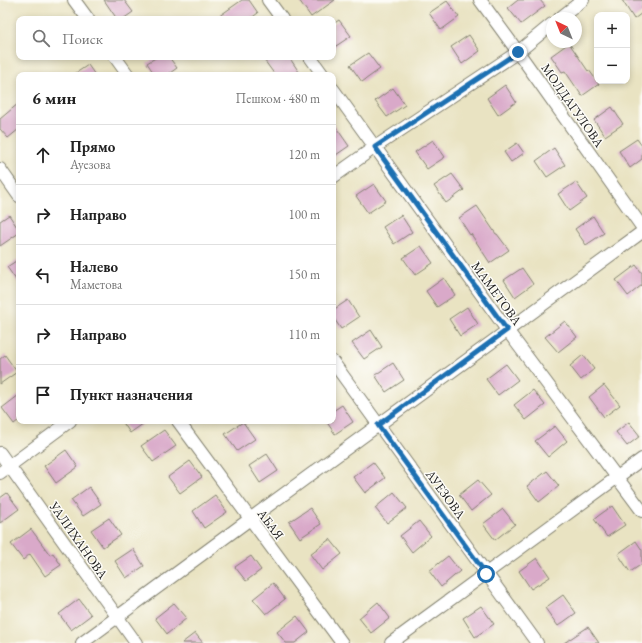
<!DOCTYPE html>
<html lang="ru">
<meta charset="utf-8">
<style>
:root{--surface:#fff;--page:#f6f6f6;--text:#222;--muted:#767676;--line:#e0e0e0}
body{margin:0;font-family:"EB Garamond",serif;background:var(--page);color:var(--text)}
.controls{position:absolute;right:12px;top:12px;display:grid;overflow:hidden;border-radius:8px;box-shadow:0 2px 6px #0003}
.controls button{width:36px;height:36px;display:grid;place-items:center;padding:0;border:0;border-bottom:1px solid var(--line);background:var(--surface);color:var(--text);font:20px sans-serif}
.compass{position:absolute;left:546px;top:12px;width:36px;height:36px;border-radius:50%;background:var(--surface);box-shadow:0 2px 6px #0003;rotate:317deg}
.stop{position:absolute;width:12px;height:12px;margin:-9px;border:3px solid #1f6fb2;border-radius:50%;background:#fff}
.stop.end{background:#1f6fb2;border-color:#fff;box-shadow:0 1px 4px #0008}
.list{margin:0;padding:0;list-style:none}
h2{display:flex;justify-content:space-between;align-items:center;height:52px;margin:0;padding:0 16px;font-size:17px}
h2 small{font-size:13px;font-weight:400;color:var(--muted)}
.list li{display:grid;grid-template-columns:26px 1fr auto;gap:12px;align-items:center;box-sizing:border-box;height:60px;padding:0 16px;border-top:1px solid var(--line)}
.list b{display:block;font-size:15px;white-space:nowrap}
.list p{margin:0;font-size:13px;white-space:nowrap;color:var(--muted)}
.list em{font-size:13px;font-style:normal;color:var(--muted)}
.icon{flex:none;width:22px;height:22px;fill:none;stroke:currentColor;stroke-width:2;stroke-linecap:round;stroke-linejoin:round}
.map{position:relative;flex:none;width:642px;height:643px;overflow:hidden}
.search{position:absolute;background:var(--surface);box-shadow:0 2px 6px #0003;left:16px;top:16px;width:320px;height:44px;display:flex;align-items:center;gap:10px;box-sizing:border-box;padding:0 14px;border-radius:8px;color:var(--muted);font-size:15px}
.panel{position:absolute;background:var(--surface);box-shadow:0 2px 6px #0003;left:16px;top:72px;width:320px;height:352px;border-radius:8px}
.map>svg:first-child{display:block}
</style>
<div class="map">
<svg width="642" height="643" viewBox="0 0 642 643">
<rect width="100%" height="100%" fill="#fdfcf7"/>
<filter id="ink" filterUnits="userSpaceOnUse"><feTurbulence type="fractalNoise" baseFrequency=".025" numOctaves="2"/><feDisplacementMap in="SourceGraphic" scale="8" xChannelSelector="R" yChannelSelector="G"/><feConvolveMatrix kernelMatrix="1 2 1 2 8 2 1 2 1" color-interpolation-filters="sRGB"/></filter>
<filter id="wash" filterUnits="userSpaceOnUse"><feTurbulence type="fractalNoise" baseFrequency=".012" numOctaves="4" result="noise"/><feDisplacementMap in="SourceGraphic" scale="16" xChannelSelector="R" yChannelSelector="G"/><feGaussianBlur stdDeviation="0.9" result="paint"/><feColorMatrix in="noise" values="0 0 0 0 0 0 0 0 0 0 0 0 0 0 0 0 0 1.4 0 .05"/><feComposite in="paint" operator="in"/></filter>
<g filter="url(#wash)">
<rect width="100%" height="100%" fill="#e9e3c2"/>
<g id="blocks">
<g fill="#d9a9c9">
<polygon points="104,0 124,0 133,12 123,19 117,19"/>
<polygon points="242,0 249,0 258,13 250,19 215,19"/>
<polygon points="299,0 335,0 311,17"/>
<polygon points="518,0 540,0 545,6 521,24 508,8"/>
<polygon points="622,0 642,0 642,13 634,19"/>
<polygon points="447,1 459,17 441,30 429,13"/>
<polygon points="339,20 351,36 333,48 333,24"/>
<polygon points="469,35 480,51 462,64 451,47"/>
<polygon points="569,43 588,71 589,70 599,84 582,96 565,71 562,72 551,56"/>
<polygon points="368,53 380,69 362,82 350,65"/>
<polygon points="157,57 169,57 177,68 167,75 155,75 147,63"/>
<polygon points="262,57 289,57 301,75 275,75"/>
<polygon points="88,65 95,75 73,75"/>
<polygon points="505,85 516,102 498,115 487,98"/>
<polygon points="393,88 405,105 387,117 375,101"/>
<polygon points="19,103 19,129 8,138 0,129 0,119"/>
<polygon points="612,107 623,124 605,136 594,120"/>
<polygon points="333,123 349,146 333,157"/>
<polygon points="637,139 642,146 642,159 630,168 619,151"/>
<polygon points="433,140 445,157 427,169 415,152"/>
<polygon points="517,143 524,153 511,162 504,152"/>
<polygon points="554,148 565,165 547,177 536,161"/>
<polygon points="452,174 464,190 446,203 434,186"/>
<polygon points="576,182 587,198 569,211 558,194"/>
<polygon points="374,184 386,201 368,213 356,196"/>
<polygon points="477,206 496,234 497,234 509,250 490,263 471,234 470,235 459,218"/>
<polygon points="9,215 19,230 19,233 0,246 0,221"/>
<polygon points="401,215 412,232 394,244 383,227"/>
<polygon points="593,216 604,233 586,245 575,229"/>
<polygon points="421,246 433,263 415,275 403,258"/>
<polygon points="19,259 19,284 7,267"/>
<polygon points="636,265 642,273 642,285 628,296 616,280"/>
<polygon points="522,268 533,284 515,297 504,280"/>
<polygon points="444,278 455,295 437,307 426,291"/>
<polygon points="348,300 359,317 341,329 333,317 333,310"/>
<polygon points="467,307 478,324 460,336 449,319"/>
<polygon points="565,321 577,337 558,352 545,337"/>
<polygon points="371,330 382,347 364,359 352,343"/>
<polygon points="5,355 17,372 0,384 0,359"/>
<polygon points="583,355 594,369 581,380 570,366"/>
<polygon points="393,363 404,380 386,392 375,375"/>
<polygon points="506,364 518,380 498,395 486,379"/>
<polygon points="604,385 620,405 604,417 589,397"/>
<polygon points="533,390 545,405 526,420 514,405"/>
<polygon points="19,395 19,420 14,424 2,408"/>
<polygon points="342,405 353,422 335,434 326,421 333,421 333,411"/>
<polygon points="122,421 147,421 130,433"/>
<polygon points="243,422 255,439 237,451 225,434"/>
<polygon points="629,422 640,436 627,446 616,432"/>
<polygon points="555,426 567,441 548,457 535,441"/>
<polygon points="164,430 176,446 153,462 141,446"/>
<polygon points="66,450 78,467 56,483 44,466"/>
<polygon points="267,454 278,471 260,483 249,466"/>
<polygon points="190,461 202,477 180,493 168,477"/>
<polygon points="373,462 385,478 365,493 353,477"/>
<polygon points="547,471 559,486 539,502 527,486"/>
<polygon points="478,480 491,495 471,511 459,495"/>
<polygon points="89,487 101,504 83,516 71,500"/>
<polygon points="394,492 407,508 387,523 375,508"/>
<polygon points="7,493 19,509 0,523 0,498"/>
<polygon points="215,495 227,512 204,528 193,511"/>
<polygon points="612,506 625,525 607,537 594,519"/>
<polygon points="310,508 321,524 300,538 289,522"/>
<polygon points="503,509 515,524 495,540 483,524"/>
<polygon points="109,518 121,535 103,547 91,530"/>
<polygon points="419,521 431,536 412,552 400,536"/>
<polygon points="31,529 50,555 53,553 61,565 45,576 30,554 23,560 11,544"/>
<polygon points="330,539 342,554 322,570 310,554"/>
<polygon points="636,541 642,550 642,564 630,572 618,554"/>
<polygon points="133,549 144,566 126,578 115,561"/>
<polygon points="251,556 261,570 246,581 235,567"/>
<polygon points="448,556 460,571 441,587 429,571"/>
<polygon points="537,558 550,577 531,589 519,571"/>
<polygon points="273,583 285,599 266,614 253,599"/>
<polygon points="563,595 576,613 558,626 545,608"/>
<polygon points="79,599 91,615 71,630 59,614"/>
<polygon points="378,602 390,618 371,633 359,618"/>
<polygon points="174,603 187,618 167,634 155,618"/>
<polygon points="481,606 494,624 475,637 463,618"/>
<polygon points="297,616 309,632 295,643 286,643 277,632"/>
<polygon points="588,627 599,643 564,643"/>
<polygon points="195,633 203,643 182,643"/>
</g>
</g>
</g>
<g filter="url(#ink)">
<use href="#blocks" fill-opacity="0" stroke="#82806f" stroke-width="1"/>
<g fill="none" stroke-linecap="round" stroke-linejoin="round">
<g stroke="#82806f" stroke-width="14">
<g id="minor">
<polyline points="74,0 88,19"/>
<polyline points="268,0 282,19"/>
<polyline points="480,0 518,52 642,227"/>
<polyline points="560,18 583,0"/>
<polyline points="115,57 128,75"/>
<polyline points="310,57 323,75"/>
<polyline points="333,89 507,330 642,511"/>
<polyline points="0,169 19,196"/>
<polyline points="333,177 375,147 518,52 552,24"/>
<polyline points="333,362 537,643"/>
<polyline points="178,421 342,643"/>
<polyline points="0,453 136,643"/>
<polyline points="0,473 70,421"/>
<polyline points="82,643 250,519 642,232"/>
<polyline points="391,643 642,459"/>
</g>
</g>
<use href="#minor" stroke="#fff" stroke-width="12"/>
</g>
</g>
<g fill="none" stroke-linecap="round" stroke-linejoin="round" filter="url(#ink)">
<polyline stroke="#1f6fb2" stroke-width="5" points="486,574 378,425 507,330 375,147 518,52"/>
</g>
<g text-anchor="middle" stroke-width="3" stroke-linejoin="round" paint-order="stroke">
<g font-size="13" fill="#1c1c1c" stroke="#fdfcf7">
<text transform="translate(573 105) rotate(55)" y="5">МОЛДАГУЛОВА</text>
<text transform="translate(497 293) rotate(54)" y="5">МАМЕТОВА</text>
<text transform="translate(446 494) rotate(54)" y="5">АУЕЗОВА</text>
<text transform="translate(271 524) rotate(53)" y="5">АБАЯ</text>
<text transform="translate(79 540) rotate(55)" y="5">УАЛИХАНОВА</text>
</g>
</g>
</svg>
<div class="controls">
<button>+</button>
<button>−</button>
</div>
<svg class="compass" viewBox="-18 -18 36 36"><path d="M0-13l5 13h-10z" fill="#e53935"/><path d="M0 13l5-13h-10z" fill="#767676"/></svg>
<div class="stop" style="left:486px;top:574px"></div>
<div class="stop end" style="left:518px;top:52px"></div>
<div class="search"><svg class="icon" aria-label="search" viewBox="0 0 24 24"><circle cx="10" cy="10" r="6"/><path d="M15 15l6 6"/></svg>Поиск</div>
<section class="panel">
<h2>6 мин<small>Пешком · 480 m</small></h2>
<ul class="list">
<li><svg class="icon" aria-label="ahead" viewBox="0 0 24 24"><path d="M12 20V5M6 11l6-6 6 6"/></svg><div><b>Прямо</b><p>Ауезова</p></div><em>120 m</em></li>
<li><svg class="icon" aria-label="right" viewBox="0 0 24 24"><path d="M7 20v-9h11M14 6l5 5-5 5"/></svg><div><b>Направо</b></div><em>100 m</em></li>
<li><svg class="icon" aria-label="left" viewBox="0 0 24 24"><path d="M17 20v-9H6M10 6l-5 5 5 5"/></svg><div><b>Налево</b><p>Маметова</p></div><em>150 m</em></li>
<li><svg class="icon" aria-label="right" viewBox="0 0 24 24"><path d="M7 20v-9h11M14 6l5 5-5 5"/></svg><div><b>Направо</b></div><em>110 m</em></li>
<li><svg class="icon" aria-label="arrive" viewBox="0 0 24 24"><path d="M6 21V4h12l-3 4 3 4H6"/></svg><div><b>Пункт назначения</b></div></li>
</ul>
</section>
</div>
